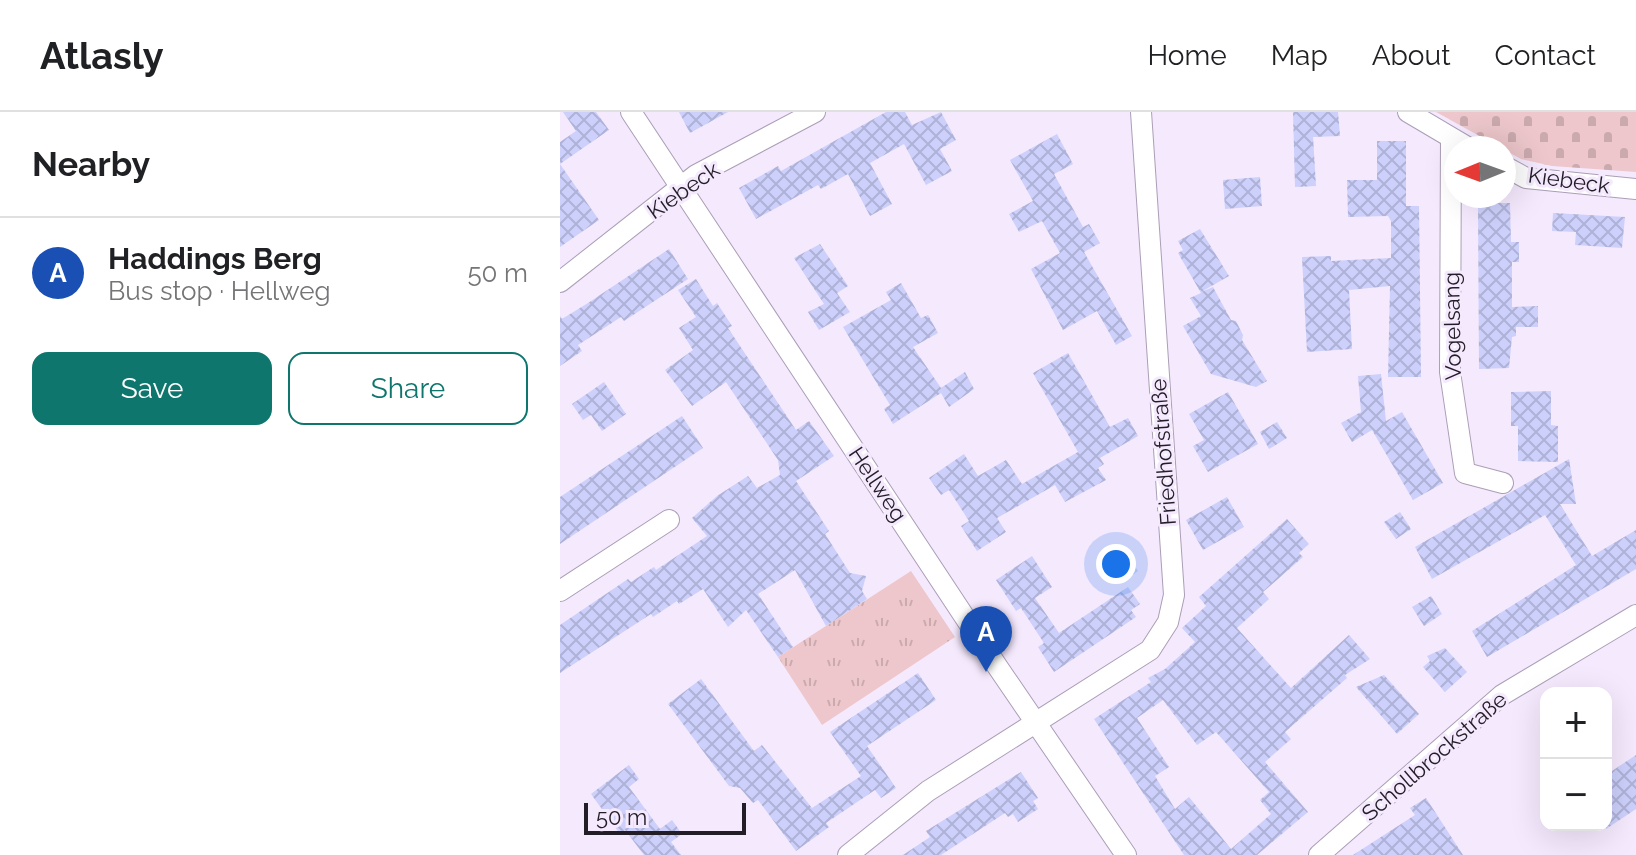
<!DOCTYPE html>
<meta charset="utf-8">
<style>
:root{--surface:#fff;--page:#f2f2f2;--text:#202124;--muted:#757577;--line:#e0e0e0;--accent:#0f766e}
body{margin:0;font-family:Raleway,sans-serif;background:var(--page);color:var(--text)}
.controls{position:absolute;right:24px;bottom:24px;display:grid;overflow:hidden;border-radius:16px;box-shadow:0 8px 32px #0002}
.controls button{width:72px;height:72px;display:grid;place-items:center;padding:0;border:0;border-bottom:2px solid var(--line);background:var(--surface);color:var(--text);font:40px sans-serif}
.compass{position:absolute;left:884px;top:24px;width:72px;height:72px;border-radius:50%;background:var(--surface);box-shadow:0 8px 32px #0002;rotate:269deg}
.scale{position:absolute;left:24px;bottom:20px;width:162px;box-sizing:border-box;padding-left:8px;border:4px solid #221d26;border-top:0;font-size:22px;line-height:28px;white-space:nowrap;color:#221d26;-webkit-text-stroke:6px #f5e9fe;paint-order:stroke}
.you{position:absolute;left:556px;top:452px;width:28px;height:28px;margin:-20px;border:6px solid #fff;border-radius:50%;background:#1a73e8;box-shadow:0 0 0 12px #1a73e833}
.badge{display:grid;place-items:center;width:52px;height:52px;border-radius:50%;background:var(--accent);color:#fff;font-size:26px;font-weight:700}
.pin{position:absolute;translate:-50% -66px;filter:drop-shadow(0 2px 4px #0008)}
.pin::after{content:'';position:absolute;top:42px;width:28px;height:24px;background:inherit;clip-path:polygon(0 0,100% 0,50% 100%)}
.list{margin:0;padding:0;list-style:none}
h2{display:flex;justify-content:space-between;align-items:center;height:104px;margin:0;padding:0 32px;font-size:34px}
h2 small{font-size:26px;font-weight:400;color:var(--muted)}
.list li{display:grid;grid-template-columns:52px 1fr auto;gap:24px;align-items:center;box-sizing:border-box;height:112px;padding:0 32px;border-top:2px solid var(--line)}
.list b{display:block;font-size:30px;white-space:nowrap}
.list p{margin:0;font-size:26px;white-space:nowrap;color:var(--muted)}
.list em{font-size:26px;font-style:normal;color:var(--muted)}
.actions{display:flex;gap:16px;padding:24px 32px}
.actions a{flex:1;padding:18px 0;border:2px solid var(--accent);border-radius:16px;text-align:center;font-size:28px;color:var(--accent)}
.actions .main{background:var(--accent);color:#fff}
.map{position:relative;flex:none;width:1076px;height:743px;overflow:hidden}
header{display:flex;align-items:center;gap:48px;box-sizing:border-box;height:112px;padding:0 40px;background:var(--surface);border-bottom:2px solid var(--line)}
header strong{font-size:38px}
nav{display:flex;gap:44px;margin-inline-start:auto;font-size:28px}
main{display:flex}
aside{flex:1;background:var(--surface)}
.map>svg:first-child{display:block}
</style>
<header>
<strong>Atlasly</strong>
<nav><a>Home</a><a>Map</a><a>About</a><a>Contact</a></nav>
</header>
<main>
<aside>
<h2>Nearby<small></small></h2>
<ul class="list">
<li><span class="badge" style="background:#1a4fb4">A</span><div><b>Haddings Berg</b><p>Bus stop · Hellweg</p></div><em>50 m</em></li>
</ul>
<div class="actions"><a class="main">Save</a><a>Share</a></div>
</aside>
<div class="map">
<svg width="1076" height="743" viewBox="0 0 1076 743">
<defs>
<pattern id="grass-tufts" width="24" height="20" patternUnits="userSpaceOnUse" patternTransform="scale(2)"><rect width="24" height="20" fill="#edc7cb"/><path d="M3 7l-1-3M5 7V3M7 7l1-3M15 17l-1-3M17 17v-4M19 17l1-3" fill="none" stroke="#cbaaae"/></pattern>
<pattern id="cemetery-stones" width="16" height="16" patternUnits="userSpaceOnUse" patternTransform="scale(2)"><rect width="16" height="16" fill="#edc7cb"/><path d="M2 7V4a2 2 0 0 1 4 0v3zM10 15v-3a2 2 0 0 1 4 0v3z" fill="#cbaaae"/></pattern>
<pattern id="building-cross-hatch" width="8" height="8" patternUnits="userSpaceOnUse" patternTransform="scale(2)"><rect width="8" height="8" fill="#ccd0fb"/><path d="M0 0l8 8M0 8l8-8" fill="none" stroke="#afb2d7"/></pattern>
</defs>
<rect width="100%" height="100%" fill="#f5e9fe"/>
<polygon fill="url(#grass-tufts)" points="351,459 395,525 262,613 218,545"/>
<polygon fill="url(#cemetery-stones)" points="876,0 1076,0 1076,60 992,54 961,47"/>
<g fill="url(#building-cross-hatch)" fill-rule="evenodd">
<polygon points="3,0 36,0 49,18 0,52 0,30 16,19"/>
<polygon points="119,0 168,0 130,21"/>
<polygon points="326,0 345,0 352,13 381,0 396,28 380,37 392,59 366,73 344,32 310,51 332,92 310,104 288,62 261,77 258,73 196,107 179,76 218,54 221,59"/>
<polygon points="733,0 778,0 780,24 753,25 756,74 735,75"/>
<polygon points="497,22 513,52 494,62 523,115 529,112 540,131 524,140 572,224 556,233 537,199 503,218 471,157 500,141 482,109 459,120 449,102 473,89 450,48"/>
<polygon points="817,29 846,29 846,94 859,94 861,265 828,265 830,174 789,178 792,237 747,240 742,145 771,144 771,149 831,146 831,109 828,104 788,105 787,68 817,68"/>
<polygon points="0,52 39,108 0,135"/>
<polygon points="700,65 702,94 665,97 663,68"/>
<polygon points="918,91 950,91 951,130 959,130 959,150 952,150 952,195 978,194 978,215 956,215 956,224 952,225 949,256 919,257"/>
<polygon points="993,101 1065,105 1062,136 1015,133 1016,120 992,119"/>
<polygon points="640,117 669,164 641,180 653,175 671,208 676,209 683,223 682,228 707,269 696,275 651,262 623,214 641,204 630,186 641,181 618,141 623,138 618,129"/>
<polygon points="260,132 288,174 277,181 290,200 259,218 248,200 264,192 234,146"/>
<polygon points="109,137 128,167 64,209 61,205 18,233 22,239 0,254 0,204 2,207 28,191"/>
<polygon points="136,167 153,194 157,191 172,214 168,216 236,318 249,309 274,344 236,369 269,419 265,422 290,461 306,464 302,479 307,487 266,514 235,458 198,482 233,535 218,545 186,498 168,515 143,477 119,492 117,489 93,505 91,502 0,561 0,513 68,467 71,470 94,455 96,458 147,424 132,406 157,384 188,364 197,376 220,363 218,348 166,270 132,294 105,258 133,238 119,216 136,205 118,178"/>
<polygon points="341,171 361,206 368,203 378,221 353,235 381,276 405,260 414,277 389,295 381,281 333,312 324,297 330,293 283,215 331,188 326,180"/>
<polygon points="508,241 550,315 568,306 578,324 540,346 544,352 538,356 546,368 505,390 495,373 437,406 446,420 417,439 401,414 409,409 389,378 381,383 369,366 404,342 418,364 446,348 462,372 518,340 473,261"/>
<polygon points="821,262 826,309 842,300 883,371 853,388 812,318 792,330 781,311 801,300 798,264"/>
<polygon points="44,270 66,302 42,319 31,303 23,308 12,292"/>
<polygon points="991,279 991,313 998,314 998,350 958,349 958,314 951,314 951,280"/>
<polygon points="668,280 698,332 648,360 633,334 644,328 629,302"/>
<polygon points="122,304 143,336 0,432 0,385"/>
<polygon points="717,310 727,326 709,337 700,320"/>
<polygon points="1009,347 1016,392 1000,392 1032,444 1076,418 1076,457 927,545 912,519 1016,453 985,403 872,467 855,435"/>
<polygon points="667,385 684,415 643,438 626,408"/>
<polygon points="840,400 851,417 836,427 824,410"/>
<path d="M727,407L749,432L739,441L743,445L703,480L709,487L677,516L731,576L789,523L810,547L785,563L787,566L725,620L731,627L705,650L748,700L697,743H624L534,607L591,570L588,566L605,557L635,530L622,516L646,494L639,485ZM603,588L637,633L656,620L709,680L700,688L711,702L671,737L629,685L615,697L595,664L609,655L577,606Z"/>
<polygon points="566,441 578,459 560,471 548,453"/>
<polygon points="472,444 492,475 475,486 499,521 568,475 580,492 571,498 576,505 494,560 478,535 484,531 461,496 456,499 436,468"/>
<polygon points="871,484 882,502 864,514 852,495"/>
<polygon points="885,536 907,560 885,580 863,555 870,549 867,544"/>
<polygon points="358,561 376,588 307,634 336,676 321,686 315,678 266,711 269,715 236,739 198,688 193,691 180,676 169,674 108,592 141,567 194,639 202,633 252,696 301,664 270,620"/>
<polygon points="824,563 859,602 837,622 796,575"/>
<polygon points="1076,643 1076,697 1046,717 1046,663"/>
<polygon points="69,653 79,667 69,675 100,717 112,708 122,722 111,730 121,743 84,743 65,718 60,722 31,682"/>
<polygon points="461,660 478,686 473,689 478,697 458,710 453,702 448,705 445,701 381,743 343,743 370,725 366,719"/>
<polygon points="866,686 903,743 793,743 855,703 850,696"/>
</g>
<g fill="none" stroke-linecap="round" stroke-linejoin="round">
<g stroke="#ab9eb6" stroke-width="22">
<g id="minor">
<polyline points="71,0 437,554 566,743"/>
<polyline points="848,0 909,36"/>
<polyline points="891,27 890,260 905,361 943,371"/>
<polyline points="944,54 966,66 1076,77"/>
<polyline points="0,170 136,63 255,0"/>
<polyline points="0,479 109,408"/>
<polyline points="288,743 368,679 590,538 608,510 614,483 581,0"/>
<polyline points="759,743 942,583 1076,503"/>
</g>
</g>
<use href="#minor" stroke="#fff" stroke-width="20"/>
</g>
<g text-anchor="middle" stroke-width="6" stroke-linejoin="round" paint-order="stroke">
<g font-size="22" fill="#221d26" stroke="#f5e9fe">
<text transform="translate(1009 68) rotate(8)" y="8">Kiebeck</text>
<text transform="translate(123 78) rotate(-35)" y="8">Kiebeck</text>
<text transform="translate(892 214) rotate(-91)" y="8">Vogelsang</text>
<text transform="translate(603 340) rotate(-94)" y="8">Friedhofstraße</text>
<text transform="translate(318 372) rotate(56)" y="8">Hellweg</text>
<text transform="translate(874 644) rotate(-41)" y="8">Schollbrockstraße</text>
</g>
</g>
</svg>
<div class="controls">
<button>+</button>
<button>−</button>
</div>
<svg class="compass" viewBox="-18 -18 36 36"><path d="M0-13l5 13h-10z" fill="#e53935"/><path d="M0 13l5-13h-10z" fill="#757577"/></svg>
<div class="scale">50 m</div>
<div class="you"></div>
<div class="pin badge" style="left:426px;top:560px;background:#1a4fb4">A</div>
</div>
</main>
